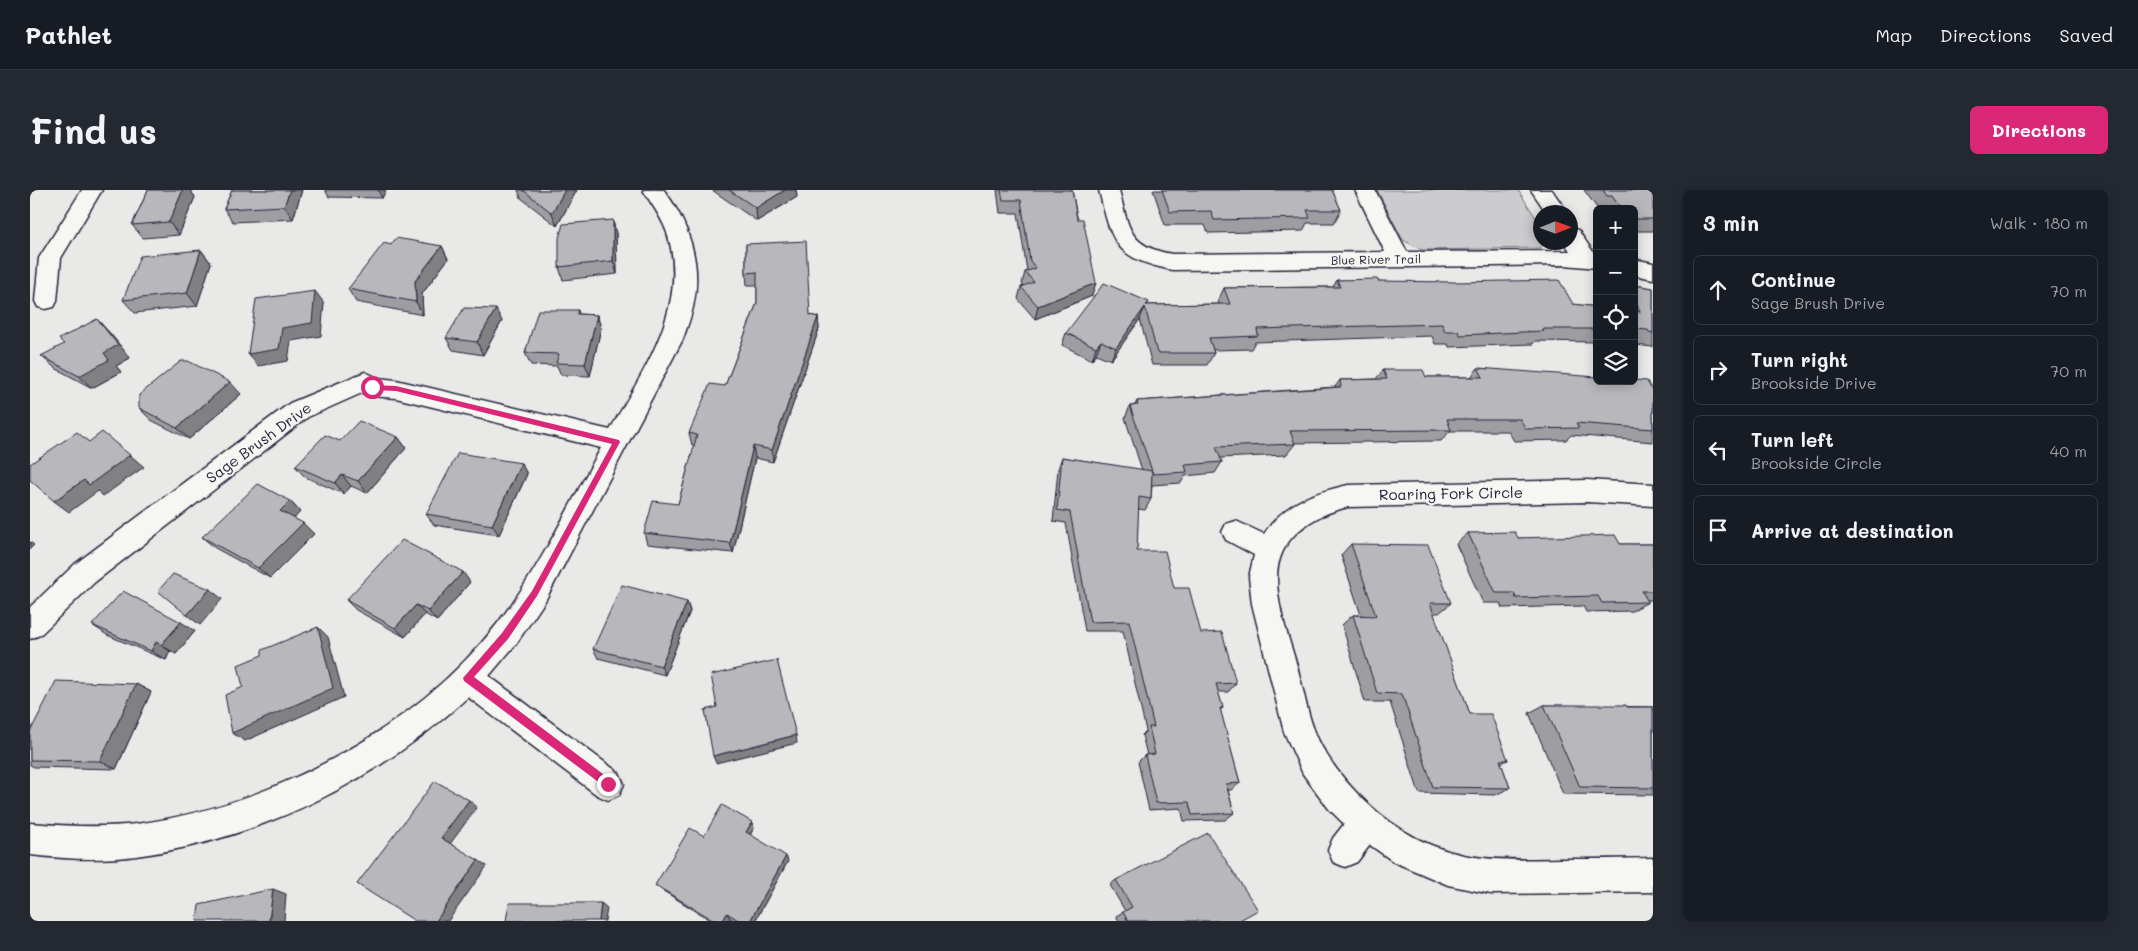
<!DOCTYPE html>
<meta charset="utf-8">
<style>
:root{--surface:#171b24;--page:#242831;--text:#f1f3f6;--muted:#9ea1a6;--line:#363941;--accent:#db2777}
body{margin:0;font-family:Mali,sans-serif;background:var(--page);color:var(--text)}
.controls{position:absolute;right:15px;top:15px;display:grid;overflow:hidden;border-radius:8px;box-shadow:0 2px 12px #0003}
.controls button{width:45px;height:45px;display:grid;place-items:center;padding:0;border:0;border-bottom:1px solid var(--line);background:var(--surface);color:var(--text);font:25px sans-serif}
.compass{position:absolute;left:1503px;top:15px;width:45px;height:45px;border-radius:50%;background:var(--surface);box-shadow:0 2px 12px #0003;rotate:89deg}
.stop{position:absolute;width:15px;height:15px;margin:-11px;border:4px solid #db2777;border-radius:50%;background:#fff}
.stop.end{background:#db2777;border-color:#fff;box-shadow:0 1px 5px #0008}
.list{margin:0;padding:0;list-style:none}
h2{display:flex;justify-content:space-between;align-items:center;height:65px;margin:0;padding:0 20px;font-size:21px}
h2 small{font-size:16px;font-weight:400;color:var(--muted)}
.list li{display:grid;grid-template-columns:32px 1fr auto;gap:15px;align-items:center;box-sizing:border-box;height:70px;margin:0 10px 10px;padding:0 10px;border:1px solid var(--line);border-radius:8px}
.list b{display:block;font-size:19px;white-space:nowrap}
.list p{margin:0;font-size:16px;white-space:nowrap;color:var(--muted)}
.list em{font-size:16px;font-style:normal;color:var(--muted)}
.icon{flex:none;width:28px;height:28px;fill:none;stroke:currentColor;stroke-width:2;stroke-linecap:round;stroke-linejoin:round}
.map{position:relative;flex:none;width:1623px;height:731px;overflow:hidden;border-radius:8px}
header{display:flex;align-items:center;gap:30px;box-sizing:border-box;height:70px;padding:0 25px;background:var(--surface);border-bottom:1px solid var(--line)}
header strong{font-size:24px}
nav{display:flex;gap:28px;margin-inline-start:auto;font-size:18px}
.intro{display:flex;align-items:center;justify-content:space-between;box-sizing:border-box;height:120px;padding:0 30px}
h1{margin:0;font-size:35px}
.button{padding:12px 22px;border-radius:8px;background:var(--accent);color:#fff;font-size:18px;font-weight:700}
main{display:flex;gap:30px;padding:0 30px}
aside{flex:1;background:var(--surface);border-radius:8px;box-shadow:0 2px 12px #0003}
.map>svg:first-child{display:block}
</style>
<header>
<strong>Pathlet</strong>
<nav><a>Map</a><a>Directions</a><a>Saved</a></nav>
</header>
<div class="intro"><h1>Find us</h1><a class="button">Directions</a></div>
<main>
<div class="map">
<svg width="1623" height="731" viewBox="0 0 1623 731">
<rect width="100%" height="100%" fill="#e9e9e7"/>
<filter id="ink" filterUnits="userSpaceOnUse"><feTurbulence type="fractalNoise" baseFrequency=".02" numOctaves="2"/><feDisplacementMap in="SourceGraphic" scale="10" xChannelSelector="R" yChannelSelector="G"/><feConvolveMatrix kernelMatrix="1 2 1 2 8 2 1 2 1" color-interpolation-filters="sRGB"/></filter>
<g filter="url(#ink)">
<polygon fill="#ccccce" stroke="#777784" points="1347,0 1488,0 1510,34 1510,52 1515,53 1510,58 1392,60 1373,50"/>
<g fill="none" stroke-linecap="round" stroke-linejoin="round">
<g stroke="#22223b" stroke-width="3">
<g id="minor">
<polygon points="52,0 72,0 31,68 27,111 24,117 16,119 8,117 5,111 9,68"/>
<path d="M613,0H634C658,32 672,72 664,112C662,125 657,137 653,149L515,411L486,454L459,486L589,583L594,594L589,605L578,610L567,605L438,507C347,591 229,650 106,666C71,671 35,669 0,665V633C35,636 71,638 106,634C240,616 384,541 467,434C509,380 538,317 571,258L366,208L342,206L332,203L278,227L65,392L10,445L0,449V417L45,374L260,213L335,182L348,188L366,190L580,240C614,179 662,113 636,40C630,25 621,13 613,0Z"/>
<path d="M1069,0H1089C1099,38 1098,56 1142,64L1355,62L1325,0H1345L1377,62L1540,61L1534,52H1540V38L1548,40L1564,63H1567V78L1535,75L1142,80C1085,68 1082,54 1069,0Z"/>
<polygon points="1501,0 1522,0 1537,22 1516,22"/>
<polygon points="1604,69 1623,73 1623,89 1604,85"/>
<path d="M1557,290L1623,294V316L1557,312L1318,317C1283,325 1247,347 1247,388C1247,418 1259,448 1267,476C1275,505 1279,537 1295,562C1317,598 1351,630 1388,649C1436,673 1477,670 1529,669C1560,669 1592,669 1623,668V702L1461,704L1418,695L1364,672L1340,655L1327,672L1315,677L1303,672L1298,660L1303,648L1314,634L1299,619L1273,584L1254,542L1222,414L1219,387L1224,365L1196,350L1192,342L1196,334L1206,331L1234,344C1255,312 1283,303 1318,295Z"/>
</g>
</g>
<use href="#minor" fill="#f6f6f2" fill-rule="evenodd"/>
</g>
<g fill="#9e9ea2" stroke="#22223b">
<polygon points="118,0 160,0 165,7 149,45 113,48 102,35"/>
<polygon points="202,0 272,0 263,29 203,32 194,19"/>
<polygon points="295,0 356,0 352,8 299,7"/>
<polygon points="488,0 547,0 527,36 491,8"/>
<polygon points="682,0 766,0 767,7 727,31"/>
<polygon points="967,0 1042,0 1062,106 1005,129 988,109 991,97 994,96 992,94 995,82 997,81 988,23 970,23"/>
<polygon points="1123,0 1302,0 1311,20 1304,33 1277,33 1273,41 1178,43 1175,35 1135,35"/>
<polygon points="1554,0 1623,0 1623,41 1604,41 1604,19 1567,18"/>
<polygon points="586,43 587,84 533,90 529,77"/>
<polygon points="716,54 780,125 788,127 789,139 743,272 725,268 703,363 617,354 614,343 648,314 664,256 662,255 659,243 695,196 727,113 727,95 717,95 716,83"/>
<polygon points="361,55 412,56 418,69 392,104 393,125 326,112 318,99"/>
<polygon points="171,60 181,73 167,116 105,123 93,110"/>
<polygon points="1307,90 1348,91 1567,117 1567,152 1505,151 1503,154 1419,157 1418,154 1405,154 1402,146 1225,152 1221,159 1183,160 1184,163 1177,175 1122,175 1110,129 1081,170 1066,164 1062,170 1032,155 1036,143 1119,112 1117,115 1189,114 1188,111 1194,98 1303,97"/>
<polygon points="1604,95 1623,98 1623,157 1605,155 1604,153"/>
<polygon points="548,120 549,124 567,125 571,138 560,186 531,185 527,176 501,175 495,163"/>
<polygon points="472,131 453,165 423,160 416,148"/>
<polygon points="79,142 100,168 86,176 91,182 62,198 25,178 11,166"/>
<polygon points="1448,178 1623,200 1623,252 1541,245 1536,250 1484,251 1478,241 1420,241 1411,251 1264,253 1265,254 1256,265 1190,268 1192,272 1185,283 1155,286 1151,293 1122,295 1121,309 1115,320 1108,319 1107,361 1144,398 1171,443 1206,493 1198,502 1188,502 1193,518 1190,520 1210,593 1201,600 1198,600 1204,623 1195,630 1154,631 1151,618 1119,620 1108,572 1115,565 1117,565 1112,545 1116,541 1093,441 1055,441 1036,333 1023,331 1028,279 1032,267 1112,280 1095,228 1100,216 1105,215 1107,211 1305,197 1310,190 1346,189 1353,180 1396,187 1441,187"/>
<polygon points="211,204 159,249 121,230 109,218"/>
<polygon points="368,247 376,258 337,303 321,296 314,304 275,287 265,276 310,251"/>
<polygon points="491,273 497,284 469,345 404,335 396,324"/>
<polygon points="260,311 270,322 264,328 284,344 240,388 185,358 172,347"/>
<polygon points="1438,343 1488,348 1590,354 1623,354 1623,410 1617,410 1618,412 1602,421 1556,422 1553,416 1472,418 1470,413 1453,413 1426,354"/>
<polygon points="1321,354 1421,413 1409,423 1403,423 1440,524 1478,570 1471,573 1480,598 1465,605 1389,603 1360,512 1335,512 1312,435 1323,425 1331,425 1311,365"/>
<polygon points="440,392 407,431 395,424 375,447 326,420 316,410"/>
<polygon points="657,412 660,421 635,485 568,468 563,459"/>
<polygon points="62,435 165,441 146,464 140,461 136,470 77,445"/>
<polygon points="106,494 121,502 86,579 4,577 0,575 0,542"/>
<polygon points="1514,515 1623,517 1623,605 1533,604 1499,523"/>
<polygon points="722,632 724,638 720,645 758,671 725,731 706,731 700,728 698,731 682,731 630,699 625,695 674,646"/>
<polygon points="1086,690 1208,731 1089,731 1086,726 1095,721 1080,695"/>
</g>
<g fill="#818184" stroke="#22223b">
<polygon points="153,0 160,0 165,7 149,45 139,32"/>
<polygon points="260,0 272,0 263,29 254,16"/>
<polygon points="348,0 356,0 352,8"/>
<polygon points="535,0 547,0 527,36 522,23"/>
<polygon points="755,0 766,0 767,7 727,31 726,18"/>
<polygon points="583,30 586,43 587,84 583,71"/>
<polygon points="412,56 418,69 392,104 393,125 386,112 385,91"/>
<polygon points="171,60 181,73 167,116 157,103"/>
<polygon points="1066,93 1062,106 1005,129 1008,116"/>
<polygon points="285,101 294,113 291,146 261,151 258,171 228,176 218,164"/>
<polygon points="1115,117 1110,129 1081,170 1086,158"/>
<polygon points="466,119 472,131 453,165 447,152"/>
<polygon points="567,125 571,138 560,186 555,174"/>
<polygon points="788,127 789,139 743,272 742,260"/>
<polygon points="67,129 79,142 100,168 86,176 91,182 62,198 49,186 74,163"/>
<polygon points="1071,151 1066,164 1062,170 1066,157"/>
<polygon points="200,192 211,204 159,249 147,238"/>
<polygon points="368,247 376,258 337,303 328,291"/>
<polygon points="723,256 725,268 703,363 700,353"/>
<polygon points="100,265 114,277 73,306 68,301 39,322 24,311 54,290"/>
<polygon points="491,273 497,284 469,345 462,335"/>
<polygon points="312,285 321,296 314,304 305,293"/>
<polygon points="260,311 270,322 261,332 250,321"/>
<polygon points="273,333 284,344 240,388 228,378"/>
<polygon points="0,352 4,355 0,359"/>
<polygon points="433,382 440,392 407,431 398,421"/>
<polygon points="180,399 192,409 170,435 157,425"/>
<polygon points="657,412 660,421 635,485 631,476"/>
<polygon points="386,415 395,424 375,447 365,438"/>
<polygon points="151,432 165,441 146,464 131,455"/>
<polygon points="288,437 298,447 314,507 215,551 202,543"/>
<polygon points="126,452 140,461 136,470 121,461"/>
<polygon points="106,494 121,502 86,579 70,571"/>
<polygon points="766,545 767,553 686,573 683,566"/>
<polygon points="439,610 447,617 420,654 411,648"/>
<polygon points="722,632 724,638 718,648 716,642"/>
<polygon points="756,666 758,671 725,731 720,731"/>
<polygon points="448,670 457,676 418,731 406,731"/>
<polygon points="243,699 256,704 254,731 239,731"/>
<polygon points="571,713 577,718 575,731 569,731"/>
<polygon points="697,723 700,728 698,731 693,731"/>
</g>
<g fill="#b8b8bc" stroke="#22223b">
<polygon points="118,0 153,0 139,32 102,35"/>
<polygon points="202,0 260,0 254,16 194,19"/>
<polygon points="493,0 535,0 522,23"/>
<polygon points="699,0 755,0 726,18"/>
<polygon points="971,0 1042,0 1047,29 1053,29 1066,93 1008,116 991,97 1004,92 995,82 1006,78 1000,71 991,10 973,10"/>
<polygon points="1132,0 1302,0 1311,20 1277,20 1280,28 1184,30 1181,21 1140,22"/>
<polygon points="1573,0 1623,0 1623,29 1604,29 1604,19 1591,19 1582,6 1577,6"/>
<polygon points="583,30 583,71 529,77 529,48 533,34"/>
<polygon points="366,48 412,56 385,91 386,112 318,99 354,53 361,55"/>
<polygon points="776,51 780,125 788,127 742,260 723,256 700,353 614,343 623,311 648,314 667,245 659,243 680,194 695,196 727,113 727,82 716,83 716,54"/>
<polygon points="171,60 157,103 93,110 110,66"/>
<polygon points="1347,89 1348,91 1425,92 1529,90 1543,114 1567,117 1567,139 1513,139 1514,141 1430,145 1428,141 1415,141 1412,134 1227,139 1228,146 1179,148 1184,163 1127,163 1115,117 1086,158 1071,151 1066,157 1036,143 1074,93 1119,112 1116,115 1200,114 1194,98 1310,97 1307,90"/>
<polygon points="1604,95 1623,98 1623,143 1619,142 1618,140 1604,139 1604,121 1610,122 1604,106"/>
<polygon points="285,101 282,133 252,138 249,159 218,164 226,109"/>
<polygon points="434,118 466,119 447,152 416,148"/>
<polygon points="508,120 548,120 547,124 567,125 555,174 526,173 529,164 495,163"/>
<polygon points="67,129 88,155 74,163 79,170 49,186 11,166 34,154 29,149"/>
<polygon points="151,171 158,171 200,192 147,238 109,218 109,205"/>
<polygon points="1448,178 1567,187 1567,191 1604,191 1604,190 1617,191 1621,199 1623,200 1623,239 1546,233 1549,238 1496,239 1490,229 1417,229 1421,240 1260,241 1265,254 1186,257 1192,272 1155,275 1157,282 1123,284 1100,216 1108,215 1107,211 1311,197 1310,190 1357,189 1353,180 1393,180 1396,187 1453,187"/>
<polygon points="329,231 368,247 328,291 312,285 305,293 265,276 295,245 310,251"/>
<polygon points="47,242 59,252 72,242 100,265 59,295 54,290 24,311 0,290 0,274"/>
<polygon points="428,263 491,273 462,335 396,324"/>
<polygon points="1032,267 1122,281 1121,309 1109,307 1107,361 1135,361 1144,398 1159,398 1171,443 1192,442 1206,493 1186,494 1193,518 1190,518 1210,593 1196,594 1204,623 1162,625 1159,612 1126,613 1115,565 1125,564 1119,537 1124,537 1099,431 1060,432 1040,322 1027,320"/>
<polygon points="228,294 260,311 250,321 273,333 228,378 172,347"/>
<polygon points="1485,342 1488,348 1585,345 1590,354 1623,354 1623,401 1612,401 1618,412 1572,413 1568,406 1486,408 1484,403 1466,403 1438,343"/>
<polygon points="372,350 433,382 398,421 386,415 365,438 316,410"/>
<polygon points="1321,354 1398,355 1421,413 1400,413 1440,524 1461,524 1478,570 1470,570 1480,598 1403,597 1372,504 1347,503 1323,425 1346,426"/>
<polygon points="143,384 180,399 157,425 128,401"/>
<polygon points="592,395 657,412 631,476 563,459"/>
<polygon points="93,401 151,432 131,455 126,452 121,461 62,435"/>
<polygon points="288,437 303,498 202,543 195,505 213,497 208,475 232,465 232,460"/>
<polygon points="747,470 766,545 683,566 675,520 687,517 681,485"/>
<polygon points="26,491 106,494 70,571 0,570 0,542"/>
<polygon points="1514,515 1596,515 1597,517 1623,517 1623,598 1550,597"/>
<polygon points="405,591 439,610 411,648 448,670 406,731 385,731 327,694"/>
<polygon points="692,615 722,632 716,642 756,666 720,731 710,731 697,723 693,731 685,731 625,695 660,638 674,646"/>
<polygon points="1178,643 1228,720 1208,731 1098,731 1093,722 1102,717 1086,690"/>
<polygon points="243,699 239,731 167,731 169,715"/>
<polygon points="479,713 571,713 569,731 476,731"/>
</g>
</g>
<polygon fill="#db2777" points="340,195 366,196 589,250 590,252 507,406 478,449 444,487 581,590 581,597 575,597 434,491 433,488 472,443 502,401 582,254 366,201 342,200 339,197"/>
<g text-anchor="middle" stroke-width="4" stroke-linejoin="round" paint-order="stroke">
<g font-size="12" fill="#22223b" stroke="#f6f6f2">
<text transform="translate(1346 70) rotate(-1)" y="4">Blue River Trail</text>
</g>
<g font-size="15" fill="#22223b" stroke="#f6f6f2">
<text transform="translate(229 253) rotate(-36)" y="5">Sage Brush Drive</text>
<text transform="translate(1421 304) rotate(-1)" y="5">Roaring Fork Circle</text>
</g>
</g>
</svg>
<div class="controls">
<button>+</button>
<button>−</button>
<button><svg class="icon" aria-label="locate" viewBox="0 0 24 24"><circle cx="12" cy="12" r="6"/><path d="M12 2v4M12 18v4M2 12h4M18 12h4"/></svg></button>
<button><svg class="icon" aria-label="layers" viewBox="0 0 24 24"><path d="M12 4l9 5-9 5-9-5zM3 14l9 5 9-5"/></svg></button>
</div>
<svg class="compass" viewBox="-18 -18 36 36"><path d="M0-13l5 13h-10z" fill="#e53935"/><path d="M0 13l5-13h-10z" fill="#9ea1a6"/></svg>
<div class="stop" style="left:342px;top:197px"></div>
<div class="stop end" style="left:578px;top:594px"></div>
</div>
<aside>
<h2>3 min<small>Walk · 180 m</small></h2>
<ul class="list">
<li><svg class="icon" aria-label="ahead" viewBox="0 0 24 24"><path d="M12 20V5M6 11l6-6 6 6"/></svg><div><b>Continue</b><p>Sage Brush Drive</p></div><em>70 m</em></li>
<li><svg class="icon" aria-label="right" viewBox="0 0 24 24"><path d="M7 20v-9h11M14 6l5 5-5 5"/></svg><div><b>Turn right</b><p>Brookside Drive</p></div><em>70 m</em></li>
<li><svg class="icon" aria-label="left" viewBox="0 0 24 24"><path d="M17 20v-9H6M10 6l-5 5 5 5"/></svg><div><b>Turn left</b><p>Brookside Circle</p></div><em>40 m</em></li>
<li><svg class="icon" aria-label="arrive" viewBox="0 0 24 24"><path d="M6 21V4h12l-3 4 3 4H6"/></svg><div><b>Arrive at destination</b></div></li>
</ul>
</aside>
</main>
